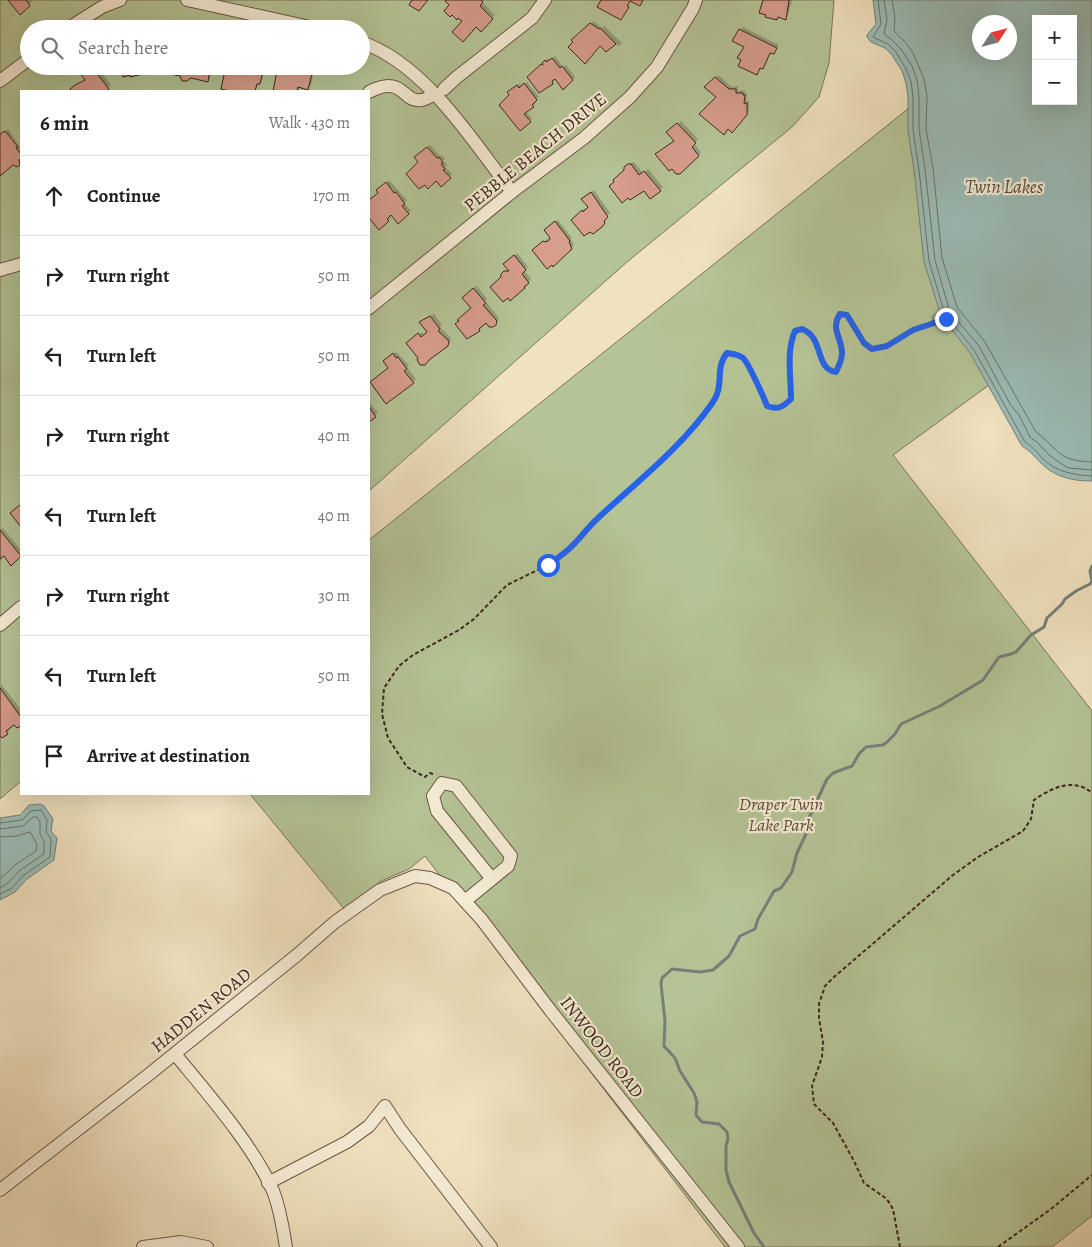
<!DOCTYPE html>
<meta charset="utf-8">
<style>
:root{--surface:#fff;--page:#f2f2f2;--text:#222;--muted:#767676;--line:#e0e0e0}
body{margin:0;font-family:Alegreya,serif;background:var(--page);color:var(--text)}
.controls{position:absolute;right:15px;top:15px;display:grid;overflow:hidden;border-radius:0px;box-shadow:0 5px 20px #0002}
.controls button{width:45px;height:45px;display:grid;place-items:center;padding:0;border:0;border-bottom:1px solid var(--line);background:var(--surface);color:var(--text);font:25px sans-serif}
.compass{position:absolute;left:972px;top:15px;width:45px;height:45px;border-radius:50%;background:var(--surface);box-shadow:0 5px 20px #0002;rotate:54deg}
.stop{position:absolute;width:15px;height:15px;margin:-11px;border:4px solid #2563eb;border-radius:50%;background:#fff}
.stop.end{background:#2563eb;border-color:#fff;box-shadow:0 1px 5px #0008}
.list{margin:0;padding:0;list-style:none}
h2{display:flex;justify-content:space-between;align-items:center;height:65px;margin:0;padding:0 20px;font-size:21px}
h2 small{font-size:16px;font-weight:400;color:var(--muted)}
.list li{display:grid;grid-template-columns:32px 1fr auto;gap:15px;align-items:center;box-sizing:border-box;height:80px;padding:0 20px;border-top:1px solid var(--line)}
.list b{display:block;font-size:19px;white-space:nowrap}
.list em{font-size:16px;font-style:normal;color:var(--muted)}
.icon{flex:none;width:28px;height:28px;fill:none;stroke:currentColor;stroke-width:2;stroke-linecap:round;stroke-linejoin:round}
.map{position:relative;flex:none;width:1092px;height:1247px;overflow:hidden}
.search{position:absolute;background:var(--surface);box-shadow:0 5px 20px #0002;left:20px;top:20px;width:350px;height:55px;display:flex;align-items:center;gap:12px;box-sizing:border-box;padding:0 18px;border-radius:28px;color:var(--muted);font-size:19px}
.panel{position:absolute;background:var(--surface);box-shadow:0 5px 20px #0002;left:20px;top:90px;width:350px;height:705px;border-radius:0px}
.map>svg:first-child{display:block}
</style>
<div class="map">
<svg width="1092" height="1247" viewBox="0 0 1092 1247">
<rect width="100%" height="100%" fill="#f0e1bf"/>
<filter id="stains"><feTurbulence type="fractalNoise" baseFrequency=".004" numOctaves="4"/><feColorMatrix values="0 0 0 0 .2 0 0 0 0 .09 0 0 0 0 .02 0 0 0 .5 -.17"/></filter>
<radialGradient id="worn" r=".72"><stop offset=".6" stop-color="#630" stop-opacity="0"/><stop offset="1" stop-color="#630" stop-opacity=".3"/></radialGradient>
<g fill="#b5c496" stroke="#7a765a" fill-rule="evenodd">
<path d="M0,0H834L829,63L819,97L792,127L627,262L369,491V91H21V781L0,799ZM29,29H361V66H29Z"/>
<path d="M1045,0L1092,13V310L893,455L1092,711V1216L1052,1247H725L425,856L409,869L381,881L345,910L250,794H369V540L979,52H1010ZM1036,19H1073V101H1036Z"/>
</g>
<g fill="#9bbcb6" stroke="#768079" fill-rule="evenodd">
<path d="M873,0H1092V481C1072,481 1054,477 1040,462C1034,456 1030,451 1022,446L970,353L947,323L943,322L935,323L932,321L933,316L938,312L939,309L924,262L914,170L908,130V97L906,83L902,71L892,55L885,48L871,42L867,37V35L876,24ZM1036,19H1073V101H1036ZM980,22H1010V52H980Z"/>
<polygon points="40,804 44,806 53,819 51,831 57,838 54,860 27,879 15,892 0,900 0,818 20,815 29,805"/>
</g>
<g fill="#0003">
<polygon points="10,0 31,0 32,2 20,13"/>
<polygon points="448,0 484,0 482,2 495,15 481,30 476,26 463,21"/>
<polygon points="764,0 792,0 788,15 785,18 779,16 777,19"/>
<polygon points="594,21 602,28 604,26 622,43 619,46 614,43 601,44 573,40"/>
<polygon points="743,27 779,45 773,53 771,52 765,65 759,70 740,30"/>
<polygon points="555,56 563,67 566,65 575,77 563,88 556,79 539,91 529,77 548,58 550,60"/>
<polygon points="87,66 96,66 111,85 106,89 107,91 73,91 72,89 86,80"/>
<polygon points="173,66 212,66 210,78 207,81"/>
<polygon points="227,66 246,67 246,69 249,70 250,66 265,66 262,80 258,83 255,91 233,91 222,88"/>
<polygon points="288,67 293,68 293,71 297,71 300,68 314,70 311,86 308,88 300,87 299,91 274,91 278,71 281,69 285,69"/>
<polygon points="718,75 732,87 738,86 738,91 745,90 745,93 747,93 746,101 749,101 749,111 735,128 717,97 706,87"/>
<polygon points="527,82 539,97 534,101 536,103 526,111 532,119 520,129 511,95 512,90 520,83 522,86"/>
<polygon points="681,121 698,139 694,143 701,153 679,173 675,140 668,133"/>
<polygon points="8,129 21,148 21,161 17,165 13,164 0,174 0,135"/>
<polygon points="430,145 440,156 442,155 445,159 443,161 447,165 445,167 452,174 441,185 420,162 419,154"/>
<polygon points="634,162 643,173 648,169 663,187 650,197 625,171 628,164"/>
<polygon points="389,180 407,200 404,203 411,211 398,222 391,213 389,215 391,217 390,219 379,229 369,216 369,197 371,199 379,193 378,191"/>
<polygon points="594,190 610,213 606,217 607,219 603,223 572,220 585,208 587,210 590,207 583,199"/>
<polygon points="558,220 572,238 571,239 574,245 571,248 536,248 547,239 550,240 551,238 548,228"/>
<polygon points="517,253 528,267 524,270 531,279 525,288 510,299 502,278 502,274 509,268 508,261"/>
<polygon points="477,286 487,299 485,301 499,318 498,320 495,323 486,321 481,326 482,327 479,330 467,337 472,308 466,295"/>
<polygon points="434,314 442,325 440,327 451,338 450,342 447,345 419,358 410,340 422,332 424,335 429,332 424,319"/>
<polygon points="396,352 409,365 407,367 416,379 386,403 390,367 387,359"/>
<polygon points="369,402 378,413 369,421"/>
<polygon points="3,528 21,550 21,555 11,564 4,554 0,561 0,530"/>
<polygon points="1,684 21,710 21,725 19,727 15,723 9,728 10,730 2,736 0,735"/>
</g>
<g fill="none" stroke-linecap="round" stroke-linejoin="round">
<g stroke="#6d726a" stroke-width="1">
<path d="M878,0L881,24L873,37L888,44L896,52L906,69L911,81L913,97V130L919,170L929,261L943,308V315L950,320L974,350L1025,442C1033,447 1037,452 1043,459C1057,472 1073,475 1092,476"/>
<polyline points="884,0 887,19 884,34 892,40 901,49 912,66 917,80 919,97 919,129 925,169 935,260 950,312 979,346 1010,404 1019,415 1030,437 1038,443 1049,455 1063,465 1069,468 1092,470"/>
<path d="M892,0L895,17L894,31L906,43L913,53L924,79L927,96L926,129L933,168L942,258L957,307L985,342L1036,432C1060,450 1057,461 1092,462"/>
<polyline points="0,823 22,820 31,811 41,810 47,820 46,832 51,839 50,857 24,875 12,888 0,894"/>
<polyline points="0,829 23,826 33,817 37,817 40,822 40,834 44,841 44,854 20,870 8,883 0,888"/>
<polyline points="0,837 16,836 30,832 37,844 36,851 15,865 0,879"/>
</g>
<polyline stroke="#768079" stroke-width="3" points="764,1247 754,1233 729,1182 726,1170 726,1146 728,1139 727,1132 719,1124 702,1122 696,1115 697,1102 694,1093 680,1071 675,1058 664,1046 665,1021 661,984 662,978 672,969 700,972 713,970 729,956 740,936 755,929 758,919 774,891 781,888 792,872 797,853 806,834 808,820 827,779 833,773 852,766 859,754 866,747 883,745 887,742 895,734 901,724 940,706 983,680 999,657 1011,654 1016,652 1031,635 1044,627 1047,618 1062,604 1065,599 1076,591 1090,584 1092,581 1090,571 1092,566"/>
</g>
<g fill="#d79d8d" stroke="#3f271d">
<polygon points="8,0 26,0 30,6 20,15"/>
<polygon points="412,0 428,0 419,11 409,5"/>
<polygon points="447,0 481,0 483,2 480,6 493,19 481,32 476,27 463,42 452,32 462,21 458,18 457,20 452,15 450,17 444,11 449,5 445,1"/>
<polygon points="601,0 643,0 640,6 630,1 627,6 629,7 621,20 597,7"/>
<polygon points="763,0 789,0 786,20 778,17 777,20 765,17 766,15 759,13"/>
<polygon points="590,23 599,29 600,28 616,44 606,52 600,46 585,64 568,47 573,42 571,40"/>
<polygon points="739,29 777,48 774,54 770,53 763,69 760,68 757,75 738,66 741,60 737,58 744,47 732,41"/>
<polygon points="552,58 560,68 562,66 573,80 563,90 555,79 552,81 553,84 539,93 527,77 541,64 543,65 542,63 545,60 546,62"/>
<polygon points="85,66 91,66 109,89 106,91 72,91 70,89 75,85 85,80 79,72"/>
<polygon points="120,66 156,66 157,68 150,70 148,73 130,77 130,75 123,77"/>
<polygon points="172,66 208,66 207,68 210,69 208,82 191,78 187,81 182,81 180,76 170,74"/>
<polygon points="226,66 240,66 239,69 244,70 244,72 247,72 249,66 264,66 260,84 257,84 255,91 229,91 221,89"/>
<polygon points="284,69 291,70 291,73 296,74 296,70 312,73 308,90 298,87 297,91 273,91 277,71 283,72"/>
<polygon points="715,77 729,89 736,89 736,93 743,93 743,95 745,95 744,104 747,103 747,115 732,133 728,129 724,135 699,114 716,97 704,87"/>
<polygon points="524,83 537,100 532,105 534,107 524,114 531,122 520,131 499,105 509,95 507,92 517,85 519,88"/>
<polygon points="677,123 696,143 692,147 699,156 680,174 676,174 672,169 669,171 655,154 674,141 666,132"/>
<polygon points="5,131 18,147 16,148 21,154 21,158 19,160 20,165 17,167 13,165 0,176 0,134"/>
<polygon points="427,147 437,158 439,157 443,163 441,164 445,169 443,170 451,178 441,187 436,181 428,189 425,185 419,189 406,174 418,162 414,157"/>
<polygon points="628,164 631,164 639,175 644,171 661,191 650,199 644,191 630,200 628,198 622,203 609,186 614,182 613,180 624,170 624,167"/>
<polygon points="386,182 394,193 396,192 405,204 402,206 409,214 398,224 391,215 387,219 389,221 387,223 379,230 369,218 369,200 378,193 376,190"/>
<polygon points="591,192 608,217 604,221 605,223 602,227 593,234 590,232 584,236 571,220 582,210 583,212 588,207 581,199"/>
<polygon points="555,221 570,241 569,242 572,249 553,267 552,265 547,269 532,250 543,241 546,242 549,240 550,238 544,230"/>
<polygon points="514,255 526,270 522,274 529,283 524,287 525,288 510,301 508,298 503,302 490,287 501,277 501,274 504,271 509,271 503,264"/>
<polygon points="473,288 486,303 483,305 497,321 496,325 493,327 489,327 486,323 479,329 480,331 467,339 455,324 459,321 457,320 471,308 462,298"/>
<polygon points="430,316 440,329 438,331 449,341 448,346 429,360 425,365 420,365 417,360 418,358 406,343 418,333 421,337 427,332 419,322"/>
<polygon points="393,353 396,358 398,357 407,369 404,371 414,383 386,404 370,382 388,368 383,361"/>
<polygon points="369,407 376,417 369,422"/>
<polygon points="21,504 21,527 10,513"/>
<polygon points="0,530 21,556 11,566 4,556 0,559"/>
<polygon points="0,688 21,717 21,726 17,728 14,725 6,731 8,734 2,738 0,736"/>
</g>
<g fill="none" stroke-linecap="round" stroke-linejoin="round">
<g stroke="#6b5646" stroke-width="14">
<g id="minor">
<polyline points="187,0 319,29"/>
<polyline points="67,29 102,7 120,0"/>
<path d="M361,42C425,64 472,140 512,192"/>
<polyline points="0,81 29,59"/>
<polyline points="444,89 457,77 532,18 545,0"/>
<path d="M369,92C404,74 402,103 421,100C425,100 429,97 433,95"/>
<polyline points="0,270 21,264"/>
<polyline points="369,308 512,192 584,138 630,97 657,67 693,8 696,0"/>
<polyline points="0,625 21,607"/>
<polyline points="465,901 508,866 511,856 456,786 442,783 433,796 437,811 492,879"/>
<path d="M175,1054C207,1093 253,1145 273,1191C280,1208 283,1229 286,1247"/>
<polyline points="268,1183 347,1142 369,1126 385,1106 400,1129 491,1247"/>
<polyline points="0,1190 147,1076 297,955 335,922 380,890 415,876 430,878 453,888 482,920 550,1010 738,1247"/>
<polyline points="143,1247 181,1242 207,1247"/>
</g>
</g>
<g stroke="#3f271d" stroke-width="2" stroke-dasharray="4 2.5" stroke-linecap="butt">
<path d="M433,774L430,773L425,777L407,767L388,738L382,714L384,688L399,666L413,655L459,630L474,619L507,585L548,565L561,556L574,544L595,520L675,449L714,401L720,387L718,373L722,360L727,353C733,354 738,354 743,358C748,362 764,398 767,406C777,410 783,407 791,399C791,377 786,351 795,331L802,329C823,337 815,357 829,371H836C847,349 837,344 836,321L840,314L847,315L864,343L872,349L887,346L913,330L946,319"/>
<path d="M900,1247L893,1209L887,1199L864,1183L854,1161L833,1123L814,1104L812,1086L822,1057L823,1042L819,1018V1004L825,986L834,977L953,875L978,857L1023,831L1031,819L1034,800C1051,788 1074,777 1092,793"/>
<polyline points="998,1247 1051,1209 1092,1175"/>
</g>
<use href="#minor" stroke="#f5ecd5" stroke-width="12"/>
</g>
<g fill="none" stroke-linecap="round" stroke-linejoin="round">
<path stroke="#2563eb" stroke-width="6" d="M548,565C558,558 567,552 575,543C583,535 589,526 598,518C638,481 682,447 713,402C725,385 714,369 727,353C733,354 738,354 743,358C748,362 764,398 767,406C778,410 783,407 791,399C791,377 786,351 795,331L802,329C825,338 814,369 836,372C839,366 842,359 842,353C842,338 830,329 840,314L847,315L864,343L872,349L887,346L913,330L946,319"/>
</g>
<g text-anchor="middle" stroke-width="4.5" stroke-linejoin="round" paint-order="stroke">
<g font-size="18" fill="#3f271d" stroke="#f5ecd5">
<text transform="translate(535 152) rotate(-39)" y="6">PEBBLE BEACH DRIVE</text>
<text transform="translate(201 1010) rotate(-39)" y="6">HADDEN ROAD</text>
<text transform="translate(602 1047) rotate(52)" y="6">INWOOD ROAD</text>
</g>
<g font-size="18" font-style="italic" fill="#5c4e3b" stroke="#f5ecd5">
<text x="781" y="810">Draper Twin<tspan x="781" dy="21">Lake Park</tspan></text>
</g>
<g font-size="19" font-style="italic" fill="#564c43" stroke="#f5ecd5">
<text x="1004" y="193">Twin Lakes</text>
</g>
</g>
<rect width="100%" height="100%" filter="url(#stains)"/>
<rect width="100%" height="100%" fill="url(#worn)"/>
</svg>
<div class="controls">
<button>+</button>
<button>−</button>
</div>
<svg class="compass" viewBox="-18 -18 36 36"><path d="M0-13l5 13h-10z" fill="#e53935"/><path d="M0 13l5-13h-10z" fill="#767676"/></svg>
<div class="stop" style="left:548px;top:565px"></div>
<div class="stop end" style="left:946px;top:319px"></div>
<div class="search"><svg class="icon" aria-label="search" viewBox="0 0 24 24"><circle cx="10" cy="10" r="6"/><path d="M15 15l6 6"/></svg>Search here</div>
<section class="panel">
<h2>6 min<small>Walk · 430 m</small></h2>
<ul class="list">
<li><svg class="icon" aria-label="ahead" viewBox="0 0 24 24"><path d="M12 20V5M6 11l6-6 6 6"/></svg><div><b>Continue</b></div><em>170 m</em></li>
<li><svg class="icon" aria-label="right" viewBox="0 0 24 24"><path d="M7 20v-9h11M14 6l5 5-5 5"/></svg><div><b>Turn right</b></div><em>50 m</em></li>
<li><svg class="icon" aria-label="left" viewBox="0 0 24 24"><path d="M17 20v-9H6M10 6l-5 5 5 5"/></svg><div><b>Turn left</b></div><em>50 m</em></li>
<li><svg class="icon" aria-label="right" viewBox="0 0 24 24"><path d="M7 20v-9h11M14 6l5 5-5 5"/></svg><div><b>Turn right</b></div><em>40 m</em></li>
<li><svg class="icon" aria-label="left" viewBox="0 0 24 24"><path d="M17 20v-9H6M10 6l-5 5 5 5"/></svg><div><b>Turn left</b></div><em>40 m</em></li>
<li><svg class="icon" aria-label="right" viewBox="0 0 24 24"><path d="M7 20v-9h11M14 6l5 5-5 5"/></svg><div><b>Turn right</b></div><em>30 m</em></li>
<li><svg class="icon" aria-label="left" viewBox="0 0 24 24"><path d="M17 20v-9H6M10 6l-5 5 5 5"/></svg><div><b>Turn left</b></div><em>50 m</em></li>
<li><svg class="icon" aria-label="arrive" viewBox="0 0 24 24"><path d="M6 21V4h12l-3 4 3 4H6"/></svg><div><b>Arrive at destination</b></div></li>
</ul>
</section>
</div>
